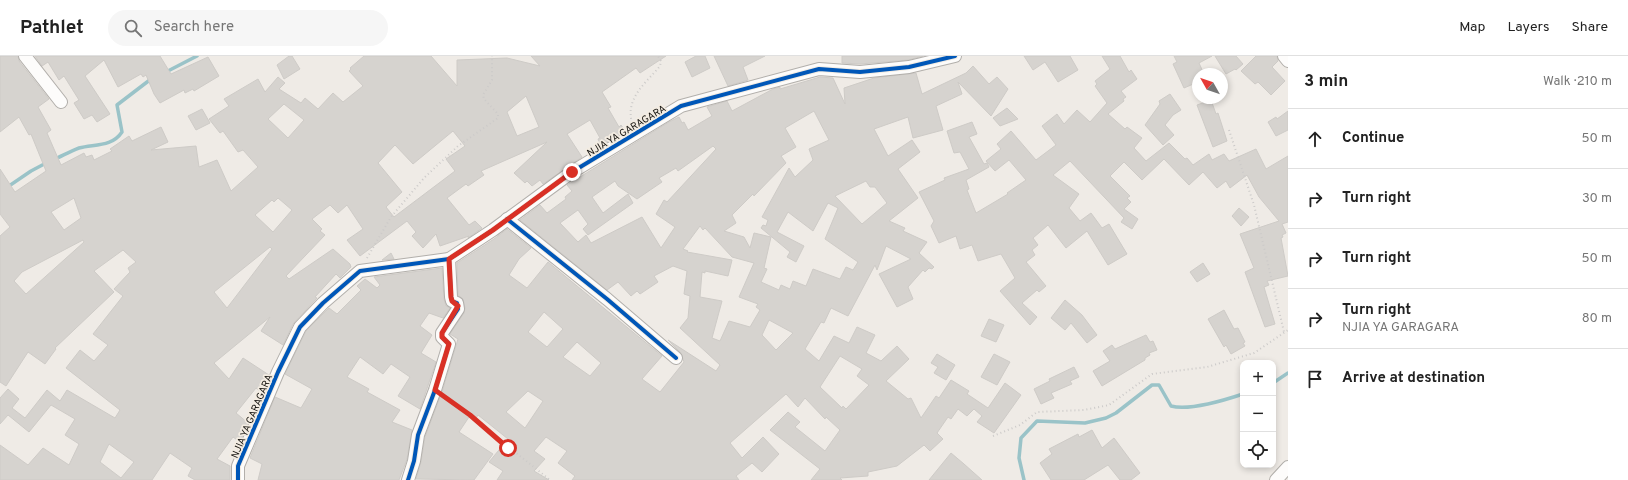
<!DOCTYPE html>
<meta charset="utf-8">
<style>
:root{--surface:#fff;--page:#f6f6f6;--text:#222;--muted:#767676;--line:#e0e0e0}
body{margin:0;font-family:Overpass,sans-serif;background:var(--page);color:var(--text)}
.controls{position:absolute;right:12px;bottom:12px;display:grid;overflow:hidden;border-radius:8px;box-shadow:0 2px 6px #0003}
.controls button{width:36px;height:36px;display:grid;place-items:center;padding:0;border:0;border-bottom:1px solid var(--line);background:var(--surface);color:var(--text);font:20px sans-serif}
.compass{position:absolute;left:1192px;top:12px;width:36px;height:36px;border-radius:50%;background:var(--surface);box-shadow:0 2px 6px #0003;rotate:310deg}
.stop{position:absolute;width:12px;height:12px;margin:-9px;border:3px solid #d93025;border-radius:50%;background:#fff}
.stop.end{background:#d93025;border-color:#fff;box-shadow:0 1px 4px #0008}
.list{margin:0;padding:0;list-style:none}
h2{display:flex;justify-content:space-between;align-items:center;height:52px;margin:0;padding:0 16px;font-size:17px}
h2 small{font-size:13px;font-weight:400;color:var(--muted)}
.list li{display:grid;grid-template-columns:26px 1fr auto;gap:12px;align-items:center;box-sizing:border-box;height:60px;padding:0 16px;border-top:1px solid var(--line)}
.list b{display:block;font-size:15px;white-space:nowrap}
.list p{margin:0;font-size:13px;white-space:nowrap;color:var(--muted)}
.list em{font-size:13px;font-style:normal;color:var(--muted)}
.icon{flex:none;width:22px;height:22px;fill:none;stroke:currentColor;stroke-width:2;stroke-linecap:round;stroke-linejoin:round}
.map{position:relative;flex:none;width:1288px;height:424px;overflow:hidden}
header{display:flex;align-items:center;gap:24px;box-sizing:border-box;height:56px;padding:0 20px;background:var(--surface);border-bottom:1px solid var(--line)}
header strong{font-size:19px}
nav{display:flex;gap:22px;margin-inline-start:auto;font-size:14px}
.search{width:280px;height:36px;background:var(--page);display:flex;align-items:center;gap:10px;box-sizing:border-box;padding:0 14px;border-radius:22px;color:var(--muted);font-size:15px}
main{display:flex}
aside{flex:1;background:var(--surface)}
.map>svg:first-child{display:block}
</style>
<header>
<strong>Pathlet</strong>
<div class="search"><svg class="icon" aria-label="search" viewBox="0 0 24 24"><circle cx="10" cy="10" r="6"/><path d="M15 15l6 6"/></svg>Search here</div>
<nav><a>Map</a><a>Layers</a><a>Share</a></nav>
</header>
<main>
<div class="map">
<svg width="1288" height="424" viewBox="0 0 1288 424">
<rect width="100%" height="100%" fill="#efebe6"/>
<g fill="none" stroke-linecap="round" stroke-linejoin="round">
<g stroke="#9ac3c8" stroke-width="3.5">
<polyline points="166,16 197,0"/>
<path d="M53,104C62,100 71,95 79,92C95,88 112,91 122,76L117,49L151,23"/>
<polyline points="0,136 31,115 48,106"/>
<polyline points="1273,327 1288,317"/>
<path d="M1024,424L1019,402L1021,382L1037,365L1085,367L1106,362L1116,357L1152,329H1159L1171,350C1189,355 1225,344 1243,338"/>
</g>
</g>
<g fill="#d6d3cf" stroke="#cecbc7" fill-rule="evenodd">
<path d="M0,0H18L19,5L49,43L38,51L51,74L47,77L61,109L84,97L86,101L92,99L94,104L112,95L110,93L129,80L132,85L161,71L168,86L151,94L196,90L199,111L217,104L231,135L258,111L243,94L238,96L223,75L220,77L209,63L229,50L224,43L258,23L265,36L278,21L285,27L279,33L301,47L305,42L318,53L333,37L343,46L363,30L349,15L351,13L350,12L364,0H431L457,30V4L507,2L540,10L531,0H666L640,17L636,12L602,36L611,51L608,52L619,71L621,69L625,75L601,90L598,83L600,82L590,64L567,78L582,101L543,128L540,124L532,130L527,125L525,127L514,117L547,86L481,115L484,119L468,130L466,128L447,142L469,169L475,165L482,172L468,182L469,180L440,190L436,178L423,192L412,180L416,176L407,165L360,200L347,184L363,173L347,149L338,157L330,149L312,163L322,173L320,175L325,179L286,220L289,223L333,193L350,208L351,211L340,222L336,218L315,241L317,242L293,268L283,289L261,275L270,261L214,307L229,323L243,302L269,319L260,335L256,332L236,357L248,367L240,386L233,381L217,403L230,410V424H195L188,420L192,412L170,397L152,424H0V389L28,409L43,392L69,409L79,388L65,379L75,363L51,349L29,376L8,359L0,368V342L8,333L19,343L12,352L25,362L47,334L60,345L67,334L115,362L120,354L66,312L80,294L94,305L108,289L93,278L123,240L114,233L130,216L128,212L136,206L123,194L94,215L114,236L55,292L56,293L45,308L28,296L6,330L0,326V180L10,171L0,158V113L15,136L46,115L31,78L29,79L19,61L0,76ZM526,40L539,71L517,80L507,56ZM284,48L304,64L288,82L268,63ZM453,75L465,90L446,103L455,115L394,161L386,151L402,136L378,107L395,89L413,108ZM74,142L81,162L64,174L51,156ZM278,142L292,154L273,176L255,159L272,144L274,146ZM83,184L84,186L26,238L14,225L22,216ZM270,191L272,193L227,252L214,236ZM109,388L134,406L121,422L100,406Z"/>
<polygon points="35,0 160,0 171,18 208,1 219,20 194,35 193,33 185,37 184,34 160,47 154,38 146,19 143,21 141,18 118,31 104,4 85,20 110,58 97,66 92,59 84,63 74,47 79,44 64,20 59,24 48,6 42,10"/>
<polygon points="289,0 292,0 300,13 284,23 277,9"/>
<polygon points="696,0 705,0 710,12 692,21 685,6"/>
<polygon points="714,0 765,0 743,11 748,24 728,30"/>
<polygon points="842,0 923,0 908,4 860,8 842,7"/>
<polygon points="1024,0 1070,0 1078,14 1058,26 1045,6 1033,14"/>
<polygon points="1102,0 1120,0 1129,16 1131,14 1137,23 1121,35 1126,41 1123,43 1124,45 1108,58 1125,73 1127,71 1142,82 1134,92 1146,105 1169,87 1185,103 1187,102 1193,109 1209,98 1212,104 1224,98 1229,105 1256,93 1266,113 1288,100 1288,166 1282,168 1286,177 1282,179 1283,181 1281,182 1288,220 1267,225 1269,229 1264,231 1275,268 1265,271 1245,216 1254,212 1240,178 1279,165 1259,141 1247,119 1230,132 1226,125 1217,132 1203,116 1189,129 1164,103 1142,124 1124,106 1110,120 1130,140 1127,142 1131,146 1124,153 1138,163 1132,173 1121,166 1124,162 1070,105 1053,119 1079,138 1069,152 1080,165 1091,157 1102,172 1109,168 1127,198 1108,209 1087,175 1066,192 1048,169 1033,182 1038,189 1032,194 1035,199 1026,206 1046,230 1039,236 1037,234 1022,247 1037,261 1030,269 1000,235 1015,222 1001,198 978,205 972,189 960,193 956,180 939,187 931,170 934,165 919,136 945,124 944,122 969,113 960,96 954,97 947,75 972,66 977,78 969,81 984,108 987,107 989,111 966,124 969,133 967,134 976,157 1008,138 1007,137 1026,124 1009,104 995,115 986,105 1001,93 997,88 1011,75 1036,104 1056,89 1042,70 1057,58 1064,68 1077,54 1090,66 1107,47 1095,30 1097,28 1095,25 1110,13"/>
<polygon points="1174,0 1212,0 1199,7 1204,18 1198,18 1198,26 1184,32 1173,8 1177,6"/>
<polygon points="1215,0 1236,0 1243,8 1236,14 1235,13 1226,18"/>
<polygon points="1256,0 1277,0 1278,5 1272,11 1285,25 1271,39 1258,26 1255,28 1241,15"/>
<path d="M973,10L989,28L997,21L1008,33L991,60L958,26L962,38L936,50L943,74L913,82L908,61L874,73L888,100L912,84L920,96L898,113L918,142L889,165L905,172L903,175L927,186L919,197L934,211L932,213L929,212L925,216L923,214L908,231L913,243L897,251L879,218L911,203L886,190L877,214L875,209L848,260L831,252L824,267L821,266L805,293L819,305L834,280L849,287L857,271L875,279L866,297L881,305L897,290L909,303L886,325L908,343L911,342L921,362L936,340L939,342L951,324L969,335L967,338L988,352L1005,327L1021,339L994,377L977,366L982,360L974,353L967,360L958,353L951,363L948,361L937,377L943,383L930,395L924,389L897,410L868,416V420L840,422L842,424H811L820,413L770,374L788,356L800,366L795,371L825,395L840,374L826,361L825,363L805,342L798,351L786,338L730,387L742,402L763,381L779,398L762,416L752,407L736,420L739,424H572L575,420L558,407L567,395L546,381L534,395L545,403L534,415L549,424H497L503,415L489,406L508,383L478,359L476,362L471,358L459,376L493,398L474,424L416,423L421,406L425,381L442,336L458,283L450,278L464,257L465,252L463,243L458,239L457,207L494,183L507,173L531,192L519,203L509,219L527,232L548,206L662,300L642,323L660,336L684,306L681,297L668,284L716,315L720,309L680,272L688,262L690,240L684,238L687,215L673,210L654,220L658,226L640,238L637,235L631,240L618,226L607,234L520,164L540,149L547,157L566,143L565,141L572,135L567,129L669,66L679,61L682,67L684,66L688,74L712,60L707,51L727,45L732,55L773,33L780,31V33L820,21L833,22L845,48L844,32L874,22L916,17L922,38L966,17ZM814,55L829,84L809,93L813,104L795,121L789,112L762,161L768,164L766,170L763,169L761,172L790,196L787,201L796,206L804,190L777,176L788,156L813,175L828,147L838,152L825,183L858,206L853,214L846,211L840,223L813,213L806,230L793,225L790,233L781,229L779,234L761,226L767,213L764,212L771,181L754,177L750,192L744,181L724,175L736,167L732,159L753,138L754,140L786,107L781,100L796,91L785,72ZM713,90L716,93L667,146L664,144L656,158L675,171L661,192L642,161L591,187L586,179L578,186L560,167L578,154L588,168L583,173L588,179L633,147L628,138L603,157L592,141L615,125L618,130L637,143L662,126L659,122L676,112L678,115ZM866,125L870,131H875L887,147L862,168L835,140ZM700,170L703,174L705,172L732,201L754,207L739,241L758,248L756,251L760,254L750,271L729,265L720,285L712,282L722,245L700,241L702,216L705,217V215L728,220L732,204L687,196L688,195L683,193ZM544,256L563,273L547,291L528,276ZM769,264L793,277L776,294L762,279ZM577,286L601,307L590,320L563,301ZM840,300L862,313L857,320L869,329L846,353L843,350L842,352L820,331ZM528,335L543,345L525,372L506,356Z"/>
<polygon points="1170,38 1181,54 1173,59 1165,69 1174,79 1163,89 1145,69 1160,48 1159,45"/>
<polygon points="1211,44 1216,58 1218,57 1227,85 1213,91 1197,49"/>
<polygon points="1007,52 1018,63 1000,70 993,62"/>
<polygon points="202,53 210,67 196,74 188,60"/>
<polygon points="1288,55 1288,74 1276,80 1268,66 1276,61 1277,63"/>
<polygon points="1239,152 1249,161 1241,170 1232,160"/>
<polygon points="391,197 394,203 382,204"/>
<polygon points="1203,207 1210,218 1197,226 1190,216"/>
<polygon points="442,212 444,243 446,250 450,252 443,262 429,257 420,270 432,279 421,297 436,306 420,353 398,340 410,321 391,308 383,318 360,301 347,321 369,333 367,336 400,354 392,366 412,374 407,403 399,424 258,424 262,408 250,402 275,341 301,352 312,333 285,318 306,275 329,252 337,258 361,234 357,230 365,223 377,232 380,229 374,221"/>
<polygon points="1065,244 1082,259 1097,279 1087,287 1071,267 1065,274 1051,262"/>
<polygon points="1224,254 1234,273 1238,272 1245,286 1243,287 1245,290 1231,298 1226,289 1224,291 1208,263"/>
<polygon points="989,263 1004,269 996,286 981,280"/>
<polygon points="1146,279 1150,286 1153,285 1157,294 1149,297 1150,299 1145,302 1145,304 1102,330 1093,315 1110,305 1103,295 1112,289 1115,293"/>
<polygon points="937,298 955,309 946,324 934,317 938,311 931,307"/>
<polygon points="994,298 1010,306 997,329 981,321"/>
<polygon points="1074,311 1079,321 1070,325 1072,328 1051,337 1054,342 1041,348 1034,333 1050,325 1049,323"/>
<polygon points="1092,374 1102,392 1114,382 1140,417 1131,424 1120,424 1108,409 1084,424 1051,424 1040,407 1052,398 1049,393 1078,378 1079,381"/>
<polygon points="951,397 964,408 982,424 929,424"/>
</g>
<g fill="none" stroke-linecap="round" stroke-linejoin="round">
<g stroke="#b2afab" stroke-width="14">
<g id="minor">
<polyline points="25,0 61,46"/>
<polyline points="1284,0 1288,5"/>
<polyline points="507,163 607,243 676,302"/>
<polyline points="238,424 238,410 278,316 300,271 323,247 360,215 449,203 493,174 572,116 681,50 819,13 860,16 909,11 955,0"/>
<polyline points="408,424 414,405 418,379 435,334 449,288 442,281 442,277 458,253 457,247 452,245 451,241 449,203"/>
<polyline points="1276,424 1288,411"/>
</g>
</g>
<g stroke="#cccac9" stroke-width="2" stroke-dasharray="1 3" stroke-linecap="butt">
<path d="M632,67C625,42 646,27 660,10L661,5L658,0"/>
<polyline points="1229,74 1254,149 1284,276"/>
<polyline points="367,202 391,161 424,122 458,90 498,62 498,58 484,43 483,39 492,24 492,0"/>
<polyline points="445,340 550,424"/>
<polyline points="993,380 1020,369 1037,356 1084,354 1109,349 1152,318 1207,311 1254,297 1288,274"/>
</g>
<use href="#minor" stroke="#fdfcfb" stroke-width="12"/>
<g stroke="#f3ece2" stroke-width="6">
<g id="cycleway">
<polyline points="507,163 607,243 676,302"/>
<polyline points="238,424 238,410 278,316 300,271 323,247 360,215 449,203 493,174 572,116 681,50 819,13 860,16 909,11 955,0"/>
<polyline points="408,424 414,405 418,379 435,334 449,288 442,281 442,277 458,253 457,247 452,245 451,241 449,203"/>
</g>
</g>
<use href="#cycleway" stroke="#0057b8" stroke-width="4"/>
</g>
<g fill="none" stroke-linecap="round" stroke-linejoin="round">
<polyline stroke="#d93025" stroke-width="5" points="508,392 470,359 435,334 449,288 442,281 442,277 458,250 452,245 451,241 449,203 493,174 572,116"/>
</g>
<g text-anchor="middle" stroke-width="3.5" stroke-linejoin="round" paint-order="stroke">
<g font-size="10" fill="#15130f" stroke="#f3ece2">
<text transform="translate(626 74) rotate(-31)" y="4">NJIA YA GARAGARA</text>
<text transform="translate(251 360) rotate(-67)" y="4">NJIA YA GARAGARA</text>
</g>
</g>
</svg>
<div class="controls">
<button>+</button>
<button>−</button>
<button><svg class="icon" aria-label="locate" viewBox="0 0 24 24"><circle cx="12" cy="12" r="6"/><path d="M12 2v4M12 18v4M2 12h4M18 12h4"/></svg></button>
</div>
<svg class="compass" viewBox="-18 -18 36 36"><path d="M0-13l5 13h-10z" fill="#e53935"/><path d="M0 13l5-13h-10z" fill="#767676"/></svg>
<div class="stop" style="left:508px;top:392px"></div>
<div class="stop end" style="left:572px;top:116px"></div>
</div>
<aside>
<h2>3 min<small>Walk · 210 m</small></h2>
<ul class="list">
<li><svg class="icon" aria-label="ahead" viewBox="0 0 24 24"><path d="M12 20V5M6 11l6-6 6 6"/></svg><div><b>Continue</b></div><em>50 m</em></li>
<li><svg class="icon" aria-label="right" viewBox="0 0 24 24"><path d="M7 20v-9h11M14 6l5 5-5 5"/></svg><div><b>Turn right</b></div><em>30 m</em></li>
<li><svg class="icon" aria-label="right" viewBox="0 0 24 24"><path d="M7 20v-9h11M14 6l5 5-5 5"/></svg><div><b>Turn right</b></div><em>50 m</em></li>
<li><svg class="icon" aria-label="right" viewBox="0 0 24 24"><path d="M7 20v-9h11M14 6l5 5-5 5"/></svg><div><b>Turn right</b><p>NJIA YA GARAGARA</p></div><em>80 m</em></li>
<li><svg class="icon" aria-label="arrive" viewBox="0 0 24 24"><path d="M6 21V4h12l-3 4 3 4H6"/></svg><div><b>Arrive at destination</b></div></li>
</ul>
</aside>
</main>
